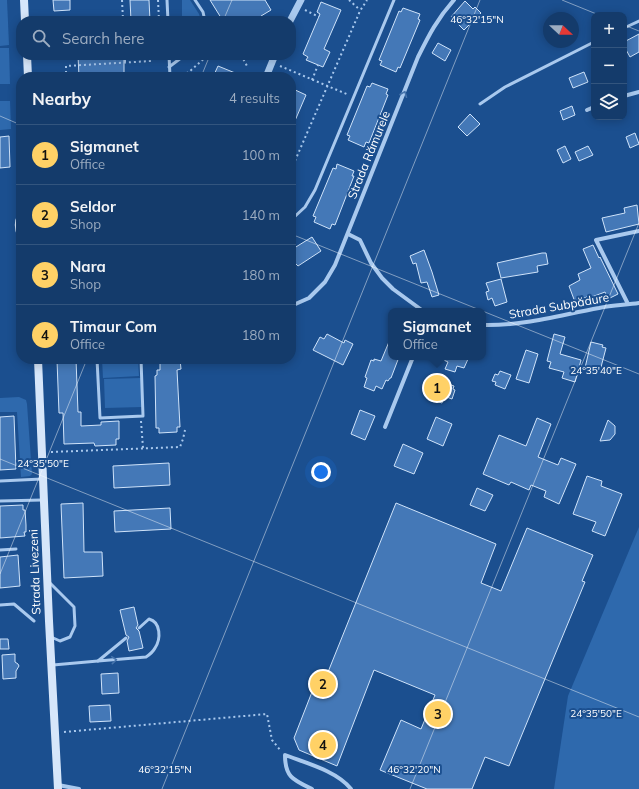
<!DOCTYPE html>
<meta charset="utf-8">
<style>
:root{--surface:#143b6b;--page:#1d4271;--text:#f1f3f6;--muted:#9dadc1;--line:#33557e;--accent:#ffd166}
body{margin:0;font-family:Mulish,sans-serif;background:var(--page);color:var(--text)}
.controls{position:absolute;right:12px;top:12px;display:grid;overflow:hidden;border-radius:8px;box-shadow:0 2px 10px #0003}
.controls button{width:36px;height:36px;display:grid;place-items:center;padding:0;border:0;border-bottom:1px solid var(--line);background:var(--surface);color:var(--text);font:20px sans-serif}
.compass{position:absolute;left:543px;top:12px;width:36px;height:36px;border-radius:50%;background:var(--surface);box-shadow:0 2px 10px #0003;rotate:112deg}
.you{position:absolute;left:321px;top:472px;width:14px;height:14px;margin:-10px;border:3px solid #fff;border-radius:50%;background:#1a73e8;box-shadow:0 0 0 6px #1a73e833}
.badge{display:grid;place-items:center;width:26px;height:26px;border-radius:50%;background:var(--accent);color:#111;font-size:13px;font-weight:700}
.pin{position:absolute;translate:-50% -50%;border:2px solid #fff;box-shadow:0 1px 4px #0006}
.popup{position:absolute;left:388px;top:308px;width:98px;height:52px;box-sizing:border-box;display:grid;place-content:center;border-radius:8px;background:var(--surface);filter:drop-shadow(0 1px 3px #0005);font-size:13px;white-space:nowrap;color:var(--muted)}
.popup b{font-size:15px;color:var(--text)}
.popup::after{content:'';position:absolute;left:50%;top:100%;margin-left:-8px;border:8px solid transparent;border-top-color:var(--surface)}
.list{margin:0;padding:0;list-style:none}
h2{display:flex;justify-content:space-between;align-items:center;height:52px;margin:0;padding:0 16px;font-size:17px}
h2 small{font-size:13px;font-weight:400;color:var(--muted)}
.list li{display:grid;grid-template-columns:26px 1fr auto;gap:12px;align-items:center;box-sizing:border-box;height:60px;padding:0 16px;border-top:1px solid var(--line)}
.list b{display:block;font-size:15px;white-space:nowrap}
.list p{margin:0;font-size:13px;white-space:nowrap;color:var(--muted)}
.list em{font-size:13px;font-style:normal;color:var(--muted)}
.icon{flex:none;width:22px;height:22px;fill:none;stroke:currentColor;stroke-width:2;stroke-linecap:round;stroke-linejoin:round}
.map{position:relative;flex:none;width:639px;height:789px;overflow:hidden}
.search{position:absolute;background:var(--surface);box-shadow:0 2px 10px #0003;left:16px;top:16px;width:280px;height:44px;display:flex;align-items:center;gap:10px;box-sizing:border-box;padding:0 14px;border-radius:16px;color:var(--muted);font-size:15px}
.panel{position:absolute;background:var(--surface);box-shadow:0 2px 10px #0003;left:16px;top:72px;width:280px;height:292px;border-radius:16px}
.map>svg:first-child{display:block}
</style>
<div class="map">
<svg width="639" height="789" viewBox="0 0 639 789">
<rect width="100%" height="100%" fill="#1b4f8f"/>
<g fill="#2e69ad">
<polygon points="0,0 7,0 9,45 0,46"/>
<polygon points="182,0 190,0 199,14 201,21 182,21"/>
<polygon points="0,48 9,48 10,84 0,84"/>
<polygon points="0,101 10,101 11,129 0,130"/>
<polygon points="102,359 138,359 139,376 103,378"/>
<polygon points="141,378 142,407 105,408 104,379"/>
<polygon points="19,397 26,400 27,404 32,474 30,476 21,477 17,412 0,412 0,398"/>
<polygon points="639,527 639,789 554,789 568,696"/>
</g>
<g fill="#4478b7" stroke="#cfe3fa">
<polygon points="53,0 70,0 70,10 54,11"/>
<polygon points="130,0 149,0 150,21 131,21"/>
<polygon points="210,0 265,0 271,10 261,16 264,21 223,21"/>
<polygon points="465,1 473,9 475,7 481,13 464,30 451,17"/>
<polygon points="321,2 341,10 324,49 330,52 323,67 306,60 308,57 303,54 320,14 317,12"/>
<polygon points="403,8 420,14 418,19 420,20 400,68 398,67 396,72 380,65 382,61 379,60 399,11 401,12"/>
<polygon points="639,34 639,52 630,57 624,46 624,42"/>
<polygon points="438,43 451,50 445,61 432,53"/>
<polygon points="78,55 124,55 124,73 79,77"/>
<polygon points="218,66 245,77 213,77"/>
<polygon points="584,72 588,82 573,88 569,78"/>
<polygon points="372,83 388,89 386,94 388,95 369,143 366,142 364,147 348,140 350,136 347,135 367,86 370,87"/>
<polygon points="291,88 306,95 291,130"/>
<polygon points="572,106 575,115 563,120 560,111"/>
<polygon points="470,114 480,124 467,136 458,127"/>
<polygon points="635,133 639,144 630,148 626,137"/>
<polygon points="9,136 10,167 0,168 0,137"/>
<polygon points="565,146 571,159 563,163 557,150"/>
<polygon points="588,146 593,155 579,161 575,152"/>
<polygon points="337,164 354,171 352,176 354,176 335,225 332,224 330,229 314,222 316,217 313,216 333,168 336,169"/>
<polygon points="637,205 639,224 606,232 602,218 625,213 624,208"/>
<polygon points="312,237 321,251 298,266 296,264 291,267 291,250"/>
<polygon points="593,245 599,258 600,257 618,294 608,299 605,292 589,298 589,296 575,302 569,286 580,280 578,274 591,268 583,249"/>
<polygon points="424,250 432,272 439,295 432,297 427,282 421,283 416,263 413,264 410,256"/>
<polygon points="542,253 546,253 548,264 537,266 538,272 501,278 497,263"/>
<polygon points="501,279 507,302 495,306 492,298 488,300 486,292 489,291 486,283"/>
<polygon points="327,334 344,343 345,340 353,344 343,365 313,350 320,337 324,339"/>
<polygon points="554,334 565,337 560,354 581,360 575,382 562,378 564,372 549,368 551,362 547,361"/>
<polygon points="391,337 391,357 399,357 391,378 390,378 388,381 386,380 382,389 376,386 374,391 364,387 367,378 365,377 371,360 374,361 374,359 381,361"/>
<polygon points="591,342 603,345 602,347 606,348 600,371 585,368"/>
<polygon points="526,350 538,354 529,383 516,379"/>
<polygon points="437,357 464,357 468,359 464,368 457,366 455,372 445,369 448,362"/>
<polygon points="60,359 76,359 78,412 81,412 81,426 101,425 101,422 119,421 119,439 116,439 116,445 95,446 94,443 64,444 63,413 59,413 57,360"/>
<polygon points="160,359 180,359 181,369 177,370 180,427 177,427 177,432 159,433 159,428 156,428 155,376 157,375 157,370 160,370"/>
<polygon points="500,371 511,375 505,389 495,385 496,382 492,381 495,374 498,375"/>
<polygon points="437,383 445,386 446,383 454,386 453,389 455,390 452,399 444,396 442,403 433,400 435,392 434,392"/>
<polygon points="360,410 375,416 365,440 351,434"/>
<polygon points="14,416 16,469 0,470 0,417"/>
<polygon points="436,417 452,424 443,446 427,439"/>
<polygon points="537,418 551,424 538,457 558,465 561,458 576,464 559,504 544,497 546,491 531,485 529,490 511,482 509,485 483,474 499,435 526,446"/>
<polygon points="608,420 615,426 615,434 610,440 600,441"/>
<polygon points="403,444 423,453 414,474 394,466"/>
<polygon points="169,463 170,485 114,488 113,466"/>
<polygon points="587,476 602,481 601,486 622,494 605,536 592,531 596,522 573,514"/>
<polygon points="477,488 493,495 485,511 470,505"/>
<polygon points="83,503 84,552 102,552 103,576 64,578 61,504"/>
<polygon points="396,503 496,544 481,583 501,591 527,528 593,555 582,581 585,582 509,766 485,757 472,789 427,789 380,770 401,720 421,729 435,695 374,670 337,766 299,750 294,738 319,674 326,677"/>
<polygon points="23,505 23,510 25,510 26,525 26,532 24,532 25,536 0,538 0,506"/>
<polygon points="170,508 171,529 115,532 114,511"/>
<polygon points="18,555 20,586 0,588 0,557"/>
<polygon points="134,607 138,625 136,628 139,631 143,648 129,651 127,641 129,637 126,635 120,610"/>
<polygon points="0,639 8,639 9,649 0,649"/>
<polygon points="15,654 15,662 18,664 19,666 16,671 16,678 3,679 2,655"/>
<polygon points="118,673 119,693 102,694 101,674"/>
<polygon points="110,705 111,721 90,722 89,706"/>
</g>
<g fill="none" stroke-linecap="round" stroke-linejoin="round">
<g stroke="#a9c9ee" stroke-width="2" stroke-dasharray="2 3" stroke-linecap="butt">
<polyline points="122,0 123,20"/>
<polyline points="158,0 159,21"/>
<polyline points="349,0 360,10"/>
<polyline points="305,10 319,17"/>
<polyline points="91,21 123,20"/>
<polyline points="125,55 125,63"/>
<polyline points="241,55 247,66"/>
<polyline points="280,66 349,95"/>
<polyline points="186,73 195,77"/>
<polyline points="39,76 66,76 66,66 151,61 150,55"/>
<polyline points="177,77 189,72 208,55"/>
<polyline points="312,80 318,65"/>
<polyline points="291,170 360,11 367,0"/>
<polyline points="151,359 151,361"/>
<polyline points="141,421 143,448"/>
<polyline points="51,452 180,447 183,439 185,430"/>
<polyline points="64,732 267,714 272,740 281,751"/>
</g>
<g stroke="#a9c9ee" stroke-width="3">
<polyline points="167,0 168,21"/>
<polyline points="195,0 203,12 205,21"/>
<polyline points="624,28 639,21"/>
<polyline points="169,55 170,77"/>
<polyline points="169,67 185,55"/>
<polyline points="137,77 169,74"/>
<polyline points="480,104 505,87 594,42"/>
<polyline points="291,220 305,207 315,190 394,0"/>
<polyline points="97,359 100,418 143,416 141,359"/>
<polyline points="0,481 42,479"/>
<polyline points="0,501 42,500"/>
<polyline points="0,550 16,549"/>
<polyline points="49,582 74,607 75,626 70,637 60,641 51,637"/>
<polyline points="0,605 14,604 34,621"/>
<path d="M126,638L98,661L146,657C149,655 153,652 155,648C161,639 161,622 149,619L139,628"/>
<polyline points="53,665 98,661"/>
</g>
<g stroke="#a9c9ee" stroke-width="4">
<polyline points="624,96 639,92"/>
<polyline points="587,110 594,107"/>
<polyline points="348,234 360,240 371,263 382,278 393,289 423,311"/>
<polyline points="628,304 596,240 639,231"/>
<path d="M291,306L309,298L325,282L335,265L418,57C429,35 437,19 454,0"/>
<path d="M483,325C523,326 560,315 599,308C612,305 626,305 639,303"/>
<polyline points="385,427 413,357"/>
<polyline points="58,785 79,789"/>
<path d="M312,789C293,780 285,777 285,755C306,763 337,771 351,789"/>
</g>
<g stroke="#a9c9ee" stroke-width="7">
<polyline points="290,21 301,0"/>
<polyline points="266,77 275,55"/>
</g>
<g stroke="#d6e6fa" stroke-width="8">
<polyline points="24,0 25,21"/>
<polyline points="27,55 28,77"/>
<path d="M21,216C18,222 18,228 21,235"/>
<polyline points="38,359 49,621 58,789"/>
</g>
</g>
<defs><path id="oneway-chevron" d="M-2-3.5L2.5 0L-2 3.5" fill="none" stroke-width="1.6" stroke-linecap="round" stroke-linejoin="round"/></defs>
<g stroke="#4674ac">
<use href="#oneway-chevron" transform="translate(404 94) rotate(-68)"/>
<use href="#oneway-chevron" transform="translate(114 660) rotate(-5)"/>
</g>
<path fill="none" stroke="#fff" stroke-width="1" stroke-opacity="0.45" d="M562,0L599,15M223,21L232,0M624,25L639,31M201,77L210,55M0,116L21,125M291,234L639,374M0,459L639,717M0,574L87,359M162,789L480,0M410,789L639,223"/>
<g text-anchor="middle" stroke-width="4" stroke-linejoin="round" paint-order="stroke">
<g font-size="12" fill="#fff" stroke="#1b4f8f">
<text transform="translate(369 155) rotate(-68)" y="4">Strada Rămurele</text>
<text transform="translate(559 306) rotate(-10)" y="4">Strada Subpădure</text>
<text transform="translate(35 572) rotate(-92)" y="4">Strada Livezeni</text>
</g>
</g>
<g font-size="10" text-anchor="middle" fill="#fff" stroke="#1b4f8f" stroke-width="4" stroke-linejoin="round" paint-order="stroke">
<text x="477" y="23">46°32'15"N</text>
<text x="596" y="374">24°35'40"E</text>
<text x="43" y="467">24°35'50"E</text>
<text x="596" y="717">24°35'50"E</text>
<text x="165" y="773">46°32'15"N</text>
<text x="414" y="773">46°32'20"N</text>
</g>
</svg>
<div class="controls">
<button>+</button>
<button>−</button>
<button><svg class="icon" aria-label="layers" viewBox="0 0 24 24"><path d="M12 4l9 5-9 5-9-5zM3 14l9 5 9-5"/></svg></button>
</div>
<svg class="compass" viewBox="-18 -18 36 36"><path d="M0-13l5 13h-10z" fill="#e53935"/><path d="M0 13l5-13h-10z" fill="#9dadc1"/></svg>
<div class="you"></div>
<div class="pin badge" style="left:437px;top:388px">1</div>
<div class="popup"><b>Sigmanet</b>Office</div>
<div class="pin badge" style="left:323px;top:684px">2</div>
<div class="pin badge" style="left:438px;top:714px">3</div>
<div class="pin badge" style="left:323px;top:745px">4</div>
<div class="search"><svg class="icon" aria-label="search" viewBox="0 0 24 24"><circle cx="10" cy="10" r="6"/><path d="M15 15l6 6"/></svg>Search here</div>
<section class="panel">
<h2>Nearby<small>4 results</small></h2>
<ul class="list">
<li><span class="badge">1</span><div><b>Sigmanet</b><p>Office</p></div><em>100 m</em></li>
<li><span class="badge">2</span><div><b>Seldor</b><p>Shop</p></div><em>140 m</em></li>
<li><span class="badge">3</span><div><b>Nara</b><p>Shop</p></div><em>180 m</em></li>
<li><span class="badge">4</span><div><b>Timaur Com</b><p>Office</p></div><em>180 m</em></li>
</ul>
</section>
</div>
